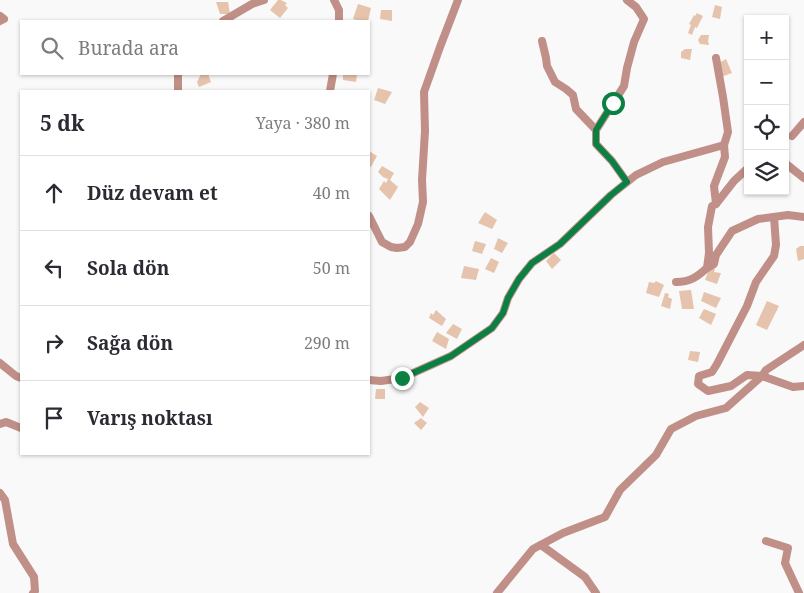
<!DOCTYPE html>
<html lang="tr">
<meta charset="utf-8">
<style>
:root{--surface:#fff;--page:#f7f7f7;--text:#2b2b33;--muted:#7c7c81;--line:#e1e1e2}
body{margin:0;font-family:"Noto Serif",serif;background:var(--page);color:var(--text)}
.controls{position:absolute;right:15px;top:15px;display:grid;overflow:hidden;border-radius:0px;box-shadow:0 1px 4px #0004}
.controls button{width:45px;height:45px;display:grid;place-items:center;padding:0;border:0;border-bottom:1px solid var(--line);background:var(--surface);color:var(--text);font:25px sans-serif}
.stop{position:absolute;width:15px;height:15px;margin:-11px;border:4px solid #0b8043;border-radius:50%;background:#fff}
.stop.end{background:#0b8043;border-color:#fff;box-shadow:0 1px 5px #0008}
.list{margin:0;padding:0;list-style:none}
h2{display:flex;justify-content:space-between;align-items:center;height:65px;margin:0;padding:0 20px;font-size:21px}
h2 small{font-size:16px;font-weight:400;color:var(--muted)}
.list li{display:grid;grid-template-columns:32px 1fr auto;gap:15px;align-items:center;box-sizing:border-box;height:75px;padding:0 20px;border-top:1px solid var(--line)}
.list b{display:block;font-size:19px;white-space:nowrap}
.list em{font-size:16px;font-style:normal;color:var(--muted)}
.icon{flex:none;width:28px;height:28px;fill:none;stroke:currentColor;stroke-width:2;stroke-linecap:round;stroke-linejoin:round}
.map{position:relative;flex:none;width:804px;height:593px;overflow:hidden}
.search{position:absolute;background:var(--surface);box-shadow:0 1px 4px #0004;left:20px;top:20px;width:350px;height:55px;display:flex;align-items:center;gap:12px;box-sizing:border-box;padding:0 18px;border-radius:0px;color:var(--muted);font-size:19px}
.panel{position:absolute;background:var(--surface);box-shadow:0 1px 4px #0004;left:20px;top:90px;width:350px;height:365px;border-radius:0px}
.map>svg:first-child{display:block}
</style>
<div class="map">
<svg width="804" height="593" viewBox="0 0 804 593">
<rect width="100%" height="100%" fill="#f9f9f9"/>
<g fill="#e5c3ad">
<polygon points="278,0 281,0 287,3 285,5 288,8 280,18 270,10"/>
<polygon points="216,2 228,2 230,14 220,14"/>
<polygon points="358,4 371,8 368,21 360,21 353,19"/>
<polygon points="715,5 722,7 720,19 712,17"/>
<polygon points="381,10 392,10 392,21 380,19"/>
<polygon points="697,13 703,16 697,28 695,27 692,35 688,33 691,25 689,24 694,15 695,16"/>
<polygon points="701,35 709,35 708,41 709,45 700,44 698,40"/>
<polygon points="685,49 692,49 690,60 681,58 681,52"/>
<polygon points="726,59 732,73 721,77 719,63"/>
<polygon points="201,74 208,74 211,82 199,87 197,82"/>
<polygon points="343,74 357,74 356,82 343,80"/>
<polygon points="378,88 392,92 385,104 374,100"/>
<polygon points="369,151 377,156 371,167 369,166"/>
<polygon points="382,166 394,173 390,180 398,187 390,200 379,189 384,181 386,183 388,179 383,177 378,172"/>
<polygon points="485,212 497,220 492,229 478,223"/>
<polygon points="498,238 508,243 502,253 494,249"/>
<polygon points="475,241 486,244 482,254 472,251"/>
<polygon points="800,246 804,246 804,259 798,261 796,249"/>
<polygon points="554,253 561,260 552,269 546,261"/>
<polygon points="491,258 499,262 494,273 485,269"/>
<polygon points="464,266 479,269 476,280 461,278"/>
<polygon points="710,267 715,269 714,272 721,273 717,284 705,280"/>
<polygon points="656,281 664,285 659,297 646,293 649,282 654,283"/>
<polygon points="691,290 694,309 682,309 679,291"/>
<polygon points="704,292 721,298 716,308 701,301"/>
<polygon points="665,293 669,294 668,297 672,299 670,309 661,306"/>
<polygon points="767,301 779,306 767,330 756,325"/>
<polygon points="704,309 716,314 711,325 699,318"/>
<polygon points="436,310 446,319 442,326 429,318 431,313 433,315"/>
<polygon points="453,324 462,329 457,339 446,333"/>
<polygon points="437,332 449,339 446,349 432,341"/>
<polygon points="690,351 700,352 698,362 688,360"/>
<polygon points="376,389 385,389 385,399 375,399"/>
<polygon points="420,402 429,408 423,417 415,407"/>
<polygon points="421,418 427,423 421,430 414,423"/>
</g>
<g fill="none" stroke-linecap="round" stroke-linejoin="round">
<g stroke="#c08f87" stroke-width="8">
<polyline points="334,0 339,10 339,21"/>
<polyline points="0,16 4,19 0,21"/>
<polyline points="223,21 252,4 264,0"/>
<polyline points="542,41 546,58 547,66 555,82 566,89 573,95 576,109 596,130"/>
<polyline points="716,58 723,97 728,132 724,145 725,157 714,186 716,204 712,206 708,227 709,253 707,268 714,264 716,255 732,231 758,219 788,215 804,217"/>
<polyline points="178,91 178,74"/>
<polyline points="330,91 333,74"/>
<polyline points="792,136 804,122"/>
<polyline points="785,163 804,178"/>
<polyline points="627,182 612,161 596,144 596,130 624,86 627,68 634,42 644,19 636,7 627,0"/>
<polyline points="716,204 734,181 748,168"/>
<polyline points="369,216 382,242 391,247 397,248 405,247 410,242 418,224 423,202 422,180 425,131 424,92 440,47 458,0"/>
<polyline points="774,217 776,245 774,256 756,282 747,306 717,364 712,372 699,376 698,384 708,391 731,386 747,375 762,376 793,387 804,386"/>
<path d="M676,282C690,282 697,277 707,268"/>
<polyline points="0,363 16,376 21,378"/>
<polyline points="369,380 381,381 402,378 451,356 492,328 503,313 508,298 519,279 532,263 560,244 611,195 636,175 663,162 724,145"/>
<polyline points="0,424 6,422 21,428"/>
<polyline points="0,493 5,500 13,544 34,577 35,591 33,593"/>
<polyline points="766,541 788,548 785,563 799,593"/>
<polyline points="541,545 585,577 596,593"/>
<polyline points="497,593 533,549 563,533 605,517 620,490 656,455 671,429 696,416 726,408 762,376 766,370 804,345"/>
</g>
</g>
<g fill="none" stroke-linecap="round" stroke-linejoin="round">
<polyline stroke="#0b8043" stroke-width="6" points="402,378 451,356 492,328 503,313 508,298 519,279 532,263 560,244 611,195 627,182 612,161 596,144 596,130 613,103"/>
</g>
</svg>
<div class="controls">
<button>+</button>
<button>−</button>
<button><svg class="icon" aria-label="locate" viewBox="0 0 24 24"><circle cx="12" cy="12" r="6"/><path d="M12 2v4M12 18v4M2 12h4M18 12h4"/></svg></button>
<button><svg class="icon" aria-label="layers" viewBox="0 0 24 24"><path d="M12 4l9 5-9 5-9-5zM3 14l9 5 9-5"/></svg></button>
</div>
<div class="stop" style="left:613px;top:103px"></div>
<div class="stop end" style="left:402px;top:378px"></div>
<div class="search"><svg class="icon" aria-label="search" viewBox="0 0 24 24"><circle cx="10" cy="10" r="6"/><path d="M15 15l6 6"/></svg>Burada ara</div>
<section class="panel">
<h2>5 dk<small>Yaya · 380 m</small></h2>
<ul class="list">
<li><svg class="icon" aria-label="ahead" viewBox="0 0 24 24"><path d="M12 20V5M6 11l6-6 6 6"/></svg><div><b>Düz devam et</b></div><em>40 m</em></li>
<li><svg class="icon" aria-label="left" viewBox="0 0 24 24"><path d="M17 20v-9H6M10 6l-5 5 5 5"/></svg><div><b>Sola dön</b></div><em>50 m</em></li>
<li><svg class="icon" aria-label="right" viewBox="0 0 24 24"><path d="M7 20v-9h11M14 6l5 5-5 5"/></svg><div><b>Sağa dön</b></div><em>290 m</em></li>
<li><svg class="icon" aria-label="arrive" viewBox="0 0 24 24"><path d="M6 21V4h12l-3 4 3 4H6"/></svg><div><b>Varış noktası</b></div></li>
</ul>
</section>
</div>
